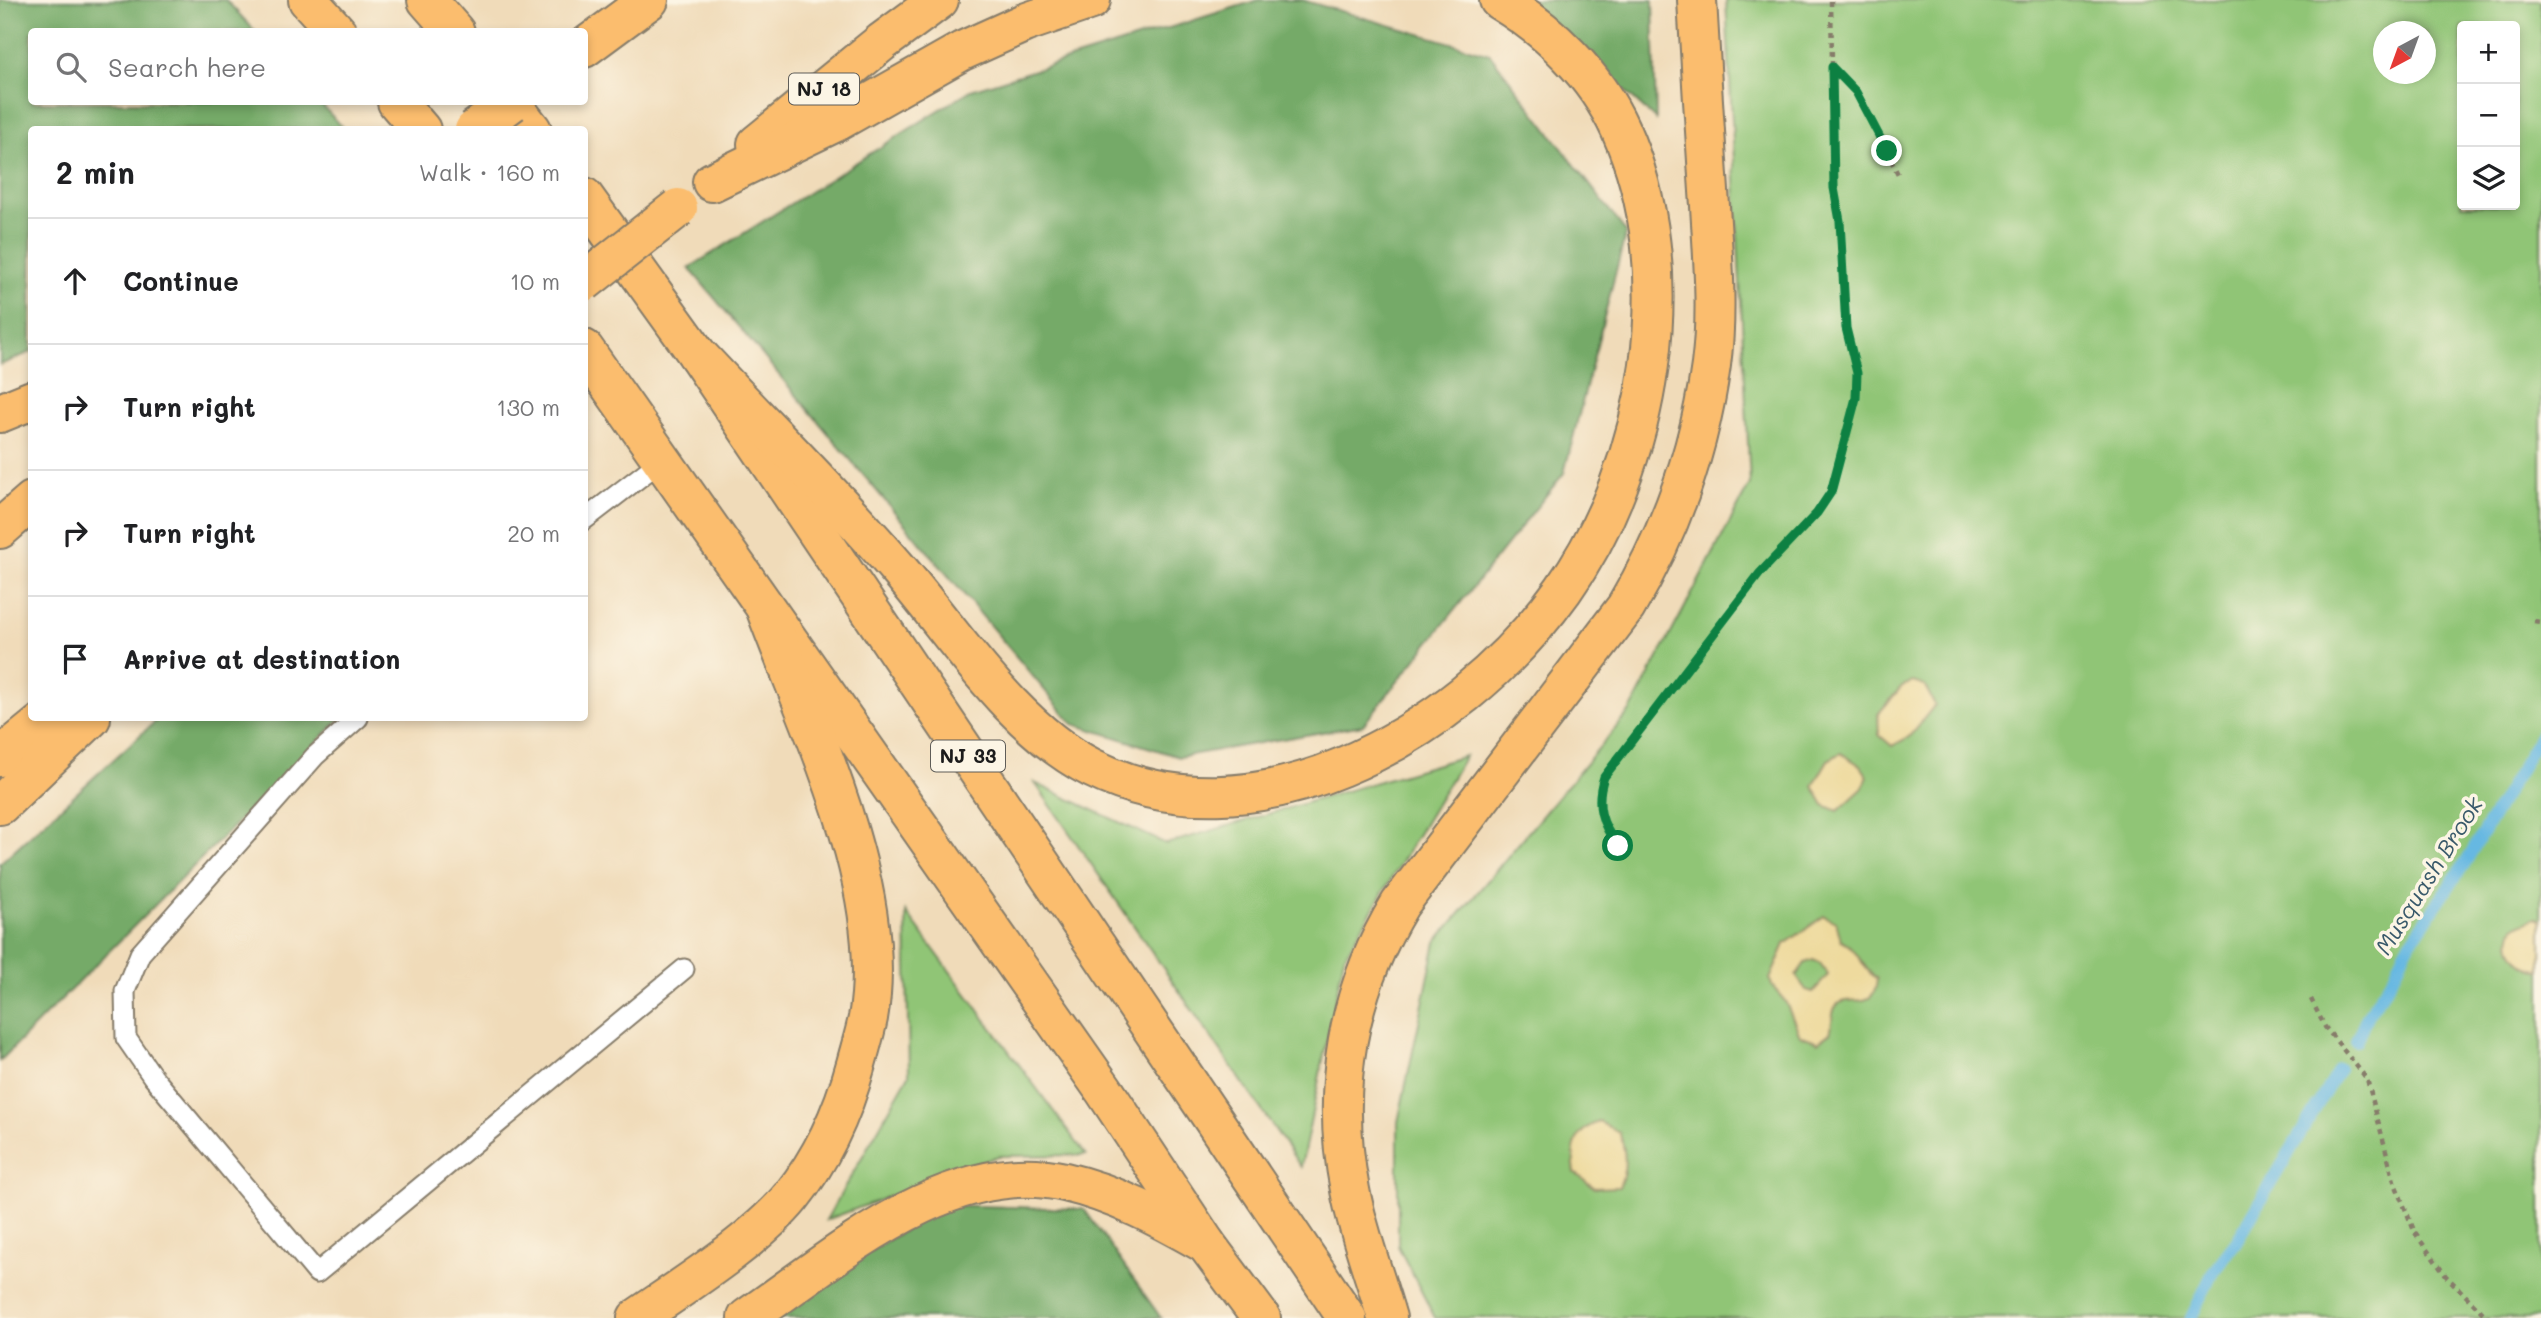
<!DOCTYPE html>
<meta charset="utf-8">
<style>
:root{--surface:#fff;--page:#f6f6f6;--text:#202124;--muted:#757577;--line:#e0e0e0}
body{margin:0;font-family:Mali,sans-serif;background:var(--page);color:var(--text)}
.controls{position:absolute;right:21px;top:21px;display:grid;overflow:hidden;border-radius:7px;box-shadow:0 4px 10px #0003}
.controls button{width:63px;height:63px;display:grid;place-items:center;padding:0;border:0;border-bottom:2px solid var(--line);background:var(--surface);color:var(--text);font:35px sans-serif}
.compass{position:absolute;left:2373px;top:21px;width:63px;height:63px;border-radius:50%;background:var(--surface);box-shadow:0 4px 10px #0003;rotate:221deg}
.stop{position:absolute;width:21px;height:21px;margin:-16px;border:5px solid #0b8043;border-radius:50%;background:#fff}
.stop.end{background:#0b8043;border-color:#fff;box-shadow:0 2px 7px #0008}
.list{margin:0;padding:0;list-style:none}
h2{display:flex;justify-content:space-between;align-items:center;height:91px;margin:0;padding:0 28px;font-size:30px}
h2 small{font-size:23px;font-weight:400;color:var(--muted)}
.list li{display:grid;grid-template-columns:46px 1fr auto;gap:21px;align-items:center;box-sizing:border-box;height:126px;padding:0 28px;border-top:2px solid var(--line)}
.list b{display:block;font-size:26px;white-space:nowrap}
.list em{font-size:23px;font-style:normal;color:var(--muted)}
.icon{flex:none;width:38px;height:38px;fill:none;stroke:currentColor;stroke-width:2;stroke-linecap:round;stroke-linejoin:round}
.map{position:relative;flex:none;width:2541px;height:1318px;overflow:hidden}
.search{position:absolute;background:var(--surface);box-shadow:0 4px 10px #0003;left:28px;top:28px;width:560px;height:77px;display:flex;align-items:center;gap:18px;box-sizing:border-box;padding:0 24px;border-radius:7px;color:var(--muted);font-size:26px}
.panel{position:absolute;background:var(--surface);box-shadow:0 4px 10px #0003;left:28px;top:126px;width:560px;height:595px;border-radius:7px}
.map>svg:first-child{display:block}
</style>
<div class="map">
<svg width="2541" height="1318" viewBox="0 0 2541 1318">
<rect width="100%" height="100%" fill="#fcf5e5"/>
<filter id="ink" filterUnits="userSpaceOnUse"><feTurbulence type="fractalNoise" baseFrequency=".0143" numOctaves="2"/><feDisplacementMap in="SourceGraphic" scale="14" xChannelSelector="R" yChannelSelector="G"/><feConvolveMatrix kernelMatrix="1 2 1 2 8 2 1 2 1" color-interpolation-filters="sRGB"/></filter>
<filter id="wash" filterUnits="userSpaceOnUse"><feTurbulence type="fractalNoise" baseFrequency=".00686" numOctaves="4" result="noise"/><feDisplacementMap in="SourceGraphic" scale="28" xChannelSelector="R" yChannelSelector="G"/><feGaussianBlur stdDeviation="1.57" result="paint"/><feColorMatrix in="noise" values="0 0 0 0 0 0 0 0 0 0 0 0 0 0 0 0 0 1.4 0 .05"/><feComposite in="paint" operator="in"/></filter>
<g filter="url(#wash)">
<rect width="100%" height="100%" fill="#f0dbb9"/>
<g fill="#90c576" stroke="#567049" stroke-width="2" fill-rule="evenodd">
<path d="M1726,0H2541V1318H1435L1398,1246V1122L1436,942L1630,711L1750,484ZM2462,26H2515V205H2462ZM2384,32H2426V74H2384Z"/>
<polygon points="1465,756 1344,957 1301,1167 1035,783 1166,844"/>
<polygon points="906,912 1086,1155 998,1156 826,1220 909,1075"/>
</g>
<g fill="#74aa67" stroke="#486342" stroke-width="2">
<polygon points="0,0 226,0 255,31 32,32 32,102 319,102 344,129 32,130 31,352 0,365"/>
<polygon points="1258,0 1302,0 1490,54 1626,232 1564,473 1363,725 1179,757 1073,724 689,268 971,90"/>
<polygon points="1527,0 1653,0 1656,120"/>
<polygon points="159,718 341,718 0,1061 0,863"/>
<polygon points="945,1205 1084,1209 1161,1318 762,1318"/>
</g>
<g fill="#eeda9e" stroke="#857b5d" stroke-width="2" fill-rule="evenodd">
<polygon points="1913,682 1925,686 1935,705 1909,737 1892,746 1879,735 1878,714 1902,686"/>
<polygon points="1841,753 1861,766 1868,777 1862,789 1838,811 1824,805 1813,786 1828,760"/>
<path d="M1824,916L1836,922L1841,940C1856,946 1862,969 1877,979C1875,1014 1848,992 1836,1006C1831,1012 1833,1025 1830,1033L1818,1042L1800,1035L1785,1001L1772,986L1770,979L1785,944ZM1813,960L1820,963L1828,975L1813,992L1806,990L1796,976L1805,963Z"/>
<path d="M2535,918L2541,920V970C2519,969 2503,947 2514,927Z"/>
<path d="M1599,1122L1619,1132C1626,1150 1627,1170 1619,1187L1595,1188L1575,1173C1571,1149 1574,1130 1599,1122Z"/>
</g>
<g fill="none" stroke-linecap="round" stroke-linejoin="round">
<g stroke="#66b8e2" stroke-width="12">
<polyline points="2356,1041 2367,1016 2395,974 2405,951 2465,863 2541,734"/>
<polyline points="2191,1318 2213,1272 2236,1242 2339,1069"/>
</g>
</g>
</g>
<g filter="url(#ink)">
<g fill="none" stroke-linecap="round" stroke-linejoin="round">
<g stroke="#867c6a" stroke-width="23">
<g id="service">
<polyline points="584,520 662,460"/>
<polyline points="358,718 315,756 140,954 125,991 126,1038 153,1077 317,1273 684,969"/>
</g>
</g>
<g stroke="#867c6a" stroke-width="42">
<g id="trunk">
<polyline points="308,0 337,32"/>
<polyline points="427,0 455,32"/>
<polyline points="397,102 421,130"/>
<polyline points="510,102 532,130"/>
<polyline points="584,197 697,354 1347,1318"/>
<polyline points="584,349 1104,1090 1206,1244 1261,1318"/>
</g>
</g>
<g stroke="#867c6a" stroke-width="42">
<g id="motorway">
<polyline points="584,48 649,0"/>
<polyline points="757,144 882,42 939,0"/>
<polyline points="712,182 838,121 962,51 1024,23 1091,0"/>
<path d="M697,354C764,426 835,495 899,570C955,635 1013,728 1092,768C1173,808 1261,801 1342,767C1431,730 1507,668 1563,590C1652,465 1684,271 1620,129C1595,74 1549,30 1499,0"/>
<polyline points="0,413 32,400"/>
<polyline points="0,529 32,501"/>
<polyline points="0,757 48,718"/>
<polyline points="0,805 91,718"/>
<path d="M637,1318C685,1285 755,1241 791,1197C823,1157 843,1112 856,1064C860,1049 865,1033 868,1018C891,888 810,730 766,610"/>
<path d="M747,1318C835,1258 950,1155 1065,1182C1117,1194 1160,1218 1206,1244"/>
<path d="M1387,1318C1375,1276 1358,1233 1350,1190C1330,1089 1347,991 1400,904L1626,607C1671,531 1699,453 1711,365C1718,313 1713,258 1710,206C1705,137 1701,69 1697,0"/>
</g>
</g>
<g stroke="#867c6a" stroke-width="4.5" stroke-dasharray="5 5" stroke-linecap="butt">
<polyline points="1833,68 1856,92 1899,176"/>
<polyline points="2534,621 2541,622"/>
<path d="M1618,846C1601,824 1595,804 1604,777L1760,573L1826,502L1839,464L1856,398L1857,373L1846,328L1840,221L1834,188L1831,0"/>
<polyline points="2311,999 2325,1027 2367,1079 2394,1181 2415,1233 2446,1276 2488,1318"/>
</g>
<use href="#service" stroke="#fff" stroke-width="19"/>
<use href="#trunk" stroke="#fbbd6e" stroke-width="38"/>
<use href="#motorway" stroke="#fbbd6e" stroke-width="38"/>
<g stroke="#867c6a" stroke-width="42" stroke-linecap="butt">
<g id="motorway-bridge">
<polyline points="474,130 512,102"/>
<polyline points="584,282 678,208"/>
</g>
</g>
<use href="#motorway-bridge" stroke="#fbbd6e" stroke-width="38"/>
</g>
</g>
<g fill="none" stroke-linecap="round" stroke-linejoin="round" filter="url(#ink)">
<path stroke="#0b8043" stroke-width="9" d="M1618,846C1601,824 1595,804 1604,777L1760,573L1817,513L1831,492L1856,398L1857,373L1846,328L1840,221L1834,188L1832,67L1856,92L1887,151"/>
</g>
<g text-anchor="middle" stroke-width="7" stroke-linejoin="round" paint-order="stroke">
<g fill="#fcf5e5" stroke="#5f5d58" stroke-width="2">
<rect x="789" y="73.5" width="70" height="31" rx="5"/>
<rect x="931" y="740.5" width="74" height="31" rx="5"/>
</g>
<g font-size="19" font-weight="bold" fill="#1c1c1c">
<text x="824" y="96">NJ 18</text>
<text x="968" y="763">NJ 33</text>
</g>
<g font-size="23" font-style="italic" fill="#3a5a6b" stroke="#fcf5e5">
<text transform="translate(2429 876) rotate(-58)" y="8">Musquash Brook</text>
</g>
</g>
</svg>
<div class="controls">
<button>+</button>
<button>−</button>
<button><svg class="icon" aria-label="layers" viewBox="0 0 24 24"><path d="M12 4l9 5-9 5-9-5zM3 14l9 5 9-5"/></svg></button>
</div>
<svg class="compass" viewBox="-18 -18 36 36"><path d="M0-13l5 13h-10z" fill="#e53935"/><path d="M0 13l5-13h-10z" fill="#757577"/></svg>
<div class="stop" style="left:1618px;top:846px"></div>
<div class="stop end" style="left:1887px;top:151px"></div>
<div class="search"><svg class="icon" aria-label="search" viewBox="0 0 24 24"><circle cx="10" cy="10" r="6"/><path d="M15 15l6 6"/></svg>Search here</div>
<section class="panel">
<h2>2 min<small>Walk · 160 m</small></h2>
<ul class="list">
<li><svg class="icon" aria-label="ahead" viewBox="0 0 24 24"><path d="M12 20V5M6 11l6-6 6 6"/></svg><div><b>Continue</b></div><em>10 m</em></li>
<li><svg class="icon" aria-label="right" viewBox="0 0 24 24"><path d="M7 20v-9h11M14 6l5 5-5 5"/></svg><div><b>Turn right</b></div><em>130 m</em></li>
<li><svg class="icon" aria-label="right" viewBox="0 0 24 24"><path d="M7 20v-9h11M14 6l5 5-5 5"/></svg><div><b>Turn right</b></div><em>20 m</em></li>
<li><svg class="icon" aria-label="arrive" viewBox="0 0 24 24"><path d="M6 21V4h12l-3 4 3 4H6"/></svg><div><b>Arrive at destination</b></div></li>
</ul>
</section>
</div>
